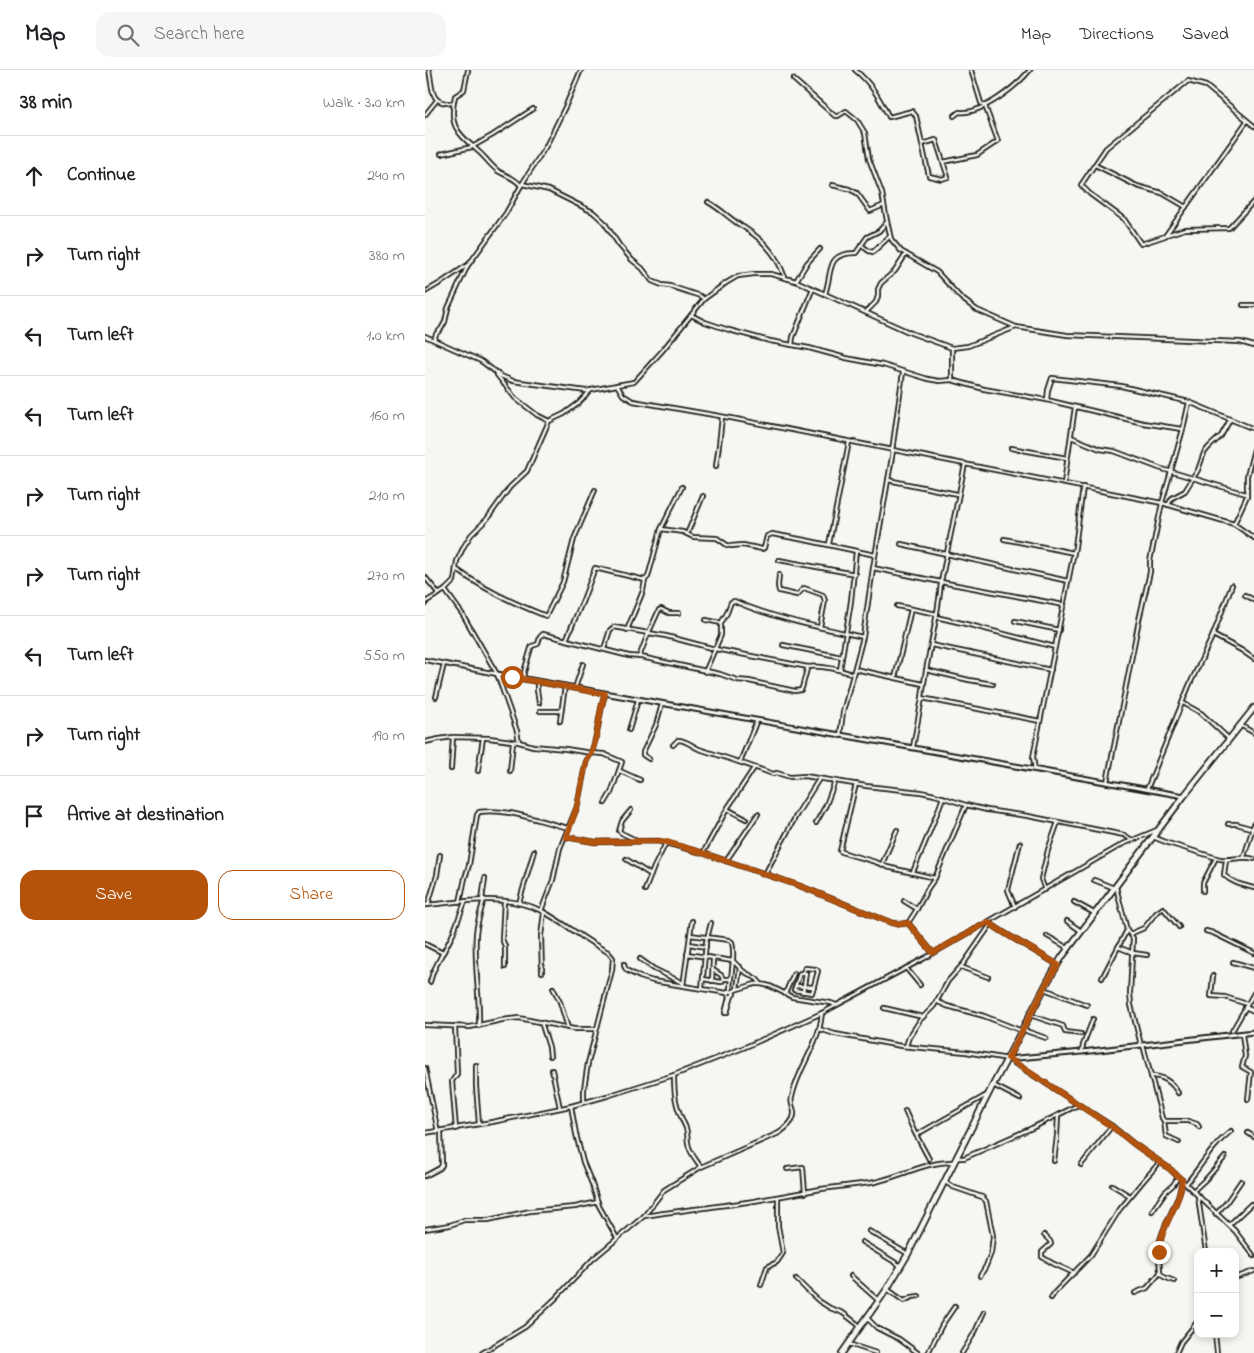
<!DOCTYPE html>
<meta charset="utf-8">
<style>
:root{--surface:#fff;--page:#f6f6f6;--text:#202124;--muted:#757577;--line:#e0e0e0;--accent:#b45309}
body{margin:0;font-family:"Indie Flower",sans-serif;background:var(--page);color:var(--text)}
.controls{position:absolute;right:15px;bottom:15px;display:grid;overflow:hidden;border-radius:10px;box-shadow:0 2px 8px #0003}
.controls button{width:45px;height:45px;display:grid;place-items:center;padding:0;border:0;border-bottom:1px solid var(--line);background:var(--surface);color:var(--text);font:25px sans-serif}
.stop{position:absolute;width:15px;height:15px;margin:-11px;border:4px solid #b45309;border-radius:50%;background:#fff}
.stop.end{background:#b45309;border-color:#fff;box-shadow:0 1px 5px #0008}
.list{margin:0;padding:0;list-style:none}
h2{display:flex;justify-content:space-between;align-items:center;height:65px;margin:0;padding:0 20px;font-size:21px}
h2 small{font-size:16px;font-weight:400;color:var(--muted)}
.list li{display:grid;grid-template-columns:32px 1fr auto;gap:15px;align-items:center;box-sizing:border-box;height:80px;padding:0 20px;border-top:1px solid var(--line)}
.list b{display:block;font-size:19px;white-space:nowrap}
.list em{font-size:16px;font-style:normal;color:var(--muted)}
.actions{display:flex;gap:10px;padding:15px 20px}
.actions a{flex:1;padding:11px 0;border:1px solid var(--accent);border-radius:15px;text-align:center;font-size:18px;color:var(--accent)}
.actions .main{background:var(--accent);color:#fff}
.icon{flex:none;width:28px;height:28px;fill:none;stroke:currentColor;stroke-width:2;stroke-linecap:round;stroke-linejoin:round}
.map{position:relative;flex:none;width:829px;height:1283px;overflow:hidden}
header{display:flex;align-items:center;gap:30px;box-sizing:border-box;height:70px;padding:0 25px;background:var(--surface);border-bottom:1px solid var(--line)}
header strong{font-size:24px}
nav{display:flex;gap:28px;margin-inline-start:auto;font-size:18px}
.search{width:350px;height:45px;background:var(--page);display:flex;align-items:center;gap:12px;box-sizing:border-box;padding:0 18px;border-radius:15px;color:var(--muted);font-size:19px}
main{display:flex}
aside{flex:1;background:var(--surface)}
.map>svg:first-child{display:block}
</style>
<header>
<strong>Map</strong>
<div class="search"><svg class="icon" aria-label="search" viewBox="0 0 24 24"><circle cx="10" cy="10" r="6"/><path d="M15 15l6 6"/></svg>Search here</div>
<nav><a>Map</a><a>Directions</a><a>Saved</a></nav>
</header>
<main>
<aside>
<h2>38 min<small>Walk · 3.0 km</small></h2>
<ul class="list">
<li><svg class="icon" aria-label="ahead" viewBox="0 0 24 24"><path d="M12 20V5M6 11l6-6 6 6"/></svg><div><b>Continue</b></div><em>240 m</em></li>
<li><svg class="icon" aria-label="right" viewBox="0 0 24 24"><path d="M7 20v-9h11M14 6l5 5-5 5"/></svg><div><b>Turn right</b></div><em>380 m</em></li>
<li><svg class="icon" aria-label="left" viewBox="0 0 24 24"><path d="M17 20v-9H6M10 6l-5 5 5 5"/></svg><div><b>Turn left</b></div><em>1.0 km</em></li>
<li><svg class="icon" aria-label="left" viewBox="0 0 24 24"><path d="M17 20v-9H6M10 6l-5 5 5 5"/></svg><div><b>Turn left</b></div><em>160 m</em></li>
<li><svg class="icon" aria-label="right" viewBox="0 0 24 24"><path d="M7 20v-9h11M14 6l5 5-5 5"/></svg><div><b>Turn right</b></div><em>210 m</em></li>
<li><svg class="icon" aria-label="right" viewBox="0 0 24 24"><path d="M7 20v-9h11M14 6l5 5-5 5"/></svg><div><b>Turn right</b></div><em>270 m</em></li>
<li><svg class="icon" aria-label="left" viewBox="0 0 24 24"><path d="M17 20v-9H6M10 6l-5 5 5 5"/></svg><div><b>Turn left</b></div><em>550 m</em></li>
<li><svg class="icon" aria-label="right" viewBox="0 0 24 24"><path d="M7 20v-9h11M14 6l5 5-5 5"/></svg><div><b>Turn right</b></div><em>190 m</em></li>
<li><svg class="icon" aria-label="arrive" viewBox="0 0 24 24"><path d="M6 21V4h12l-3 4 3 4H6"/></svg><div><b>Arrive at destination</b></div></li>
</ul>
<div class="actions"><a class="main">Save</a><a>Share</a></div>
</aside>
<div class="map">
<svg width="829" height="1283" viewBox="0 0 829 1283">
<rect width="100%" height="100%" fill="#f6f6f2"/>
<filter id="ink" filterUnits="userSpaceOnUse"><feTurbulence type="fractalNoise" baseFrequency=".02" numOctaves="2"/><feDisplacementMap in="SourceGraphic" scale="10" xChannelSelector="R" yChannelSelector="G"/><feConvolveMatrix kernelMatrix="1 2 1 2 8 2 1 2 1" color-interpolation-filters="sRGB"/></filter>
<g filter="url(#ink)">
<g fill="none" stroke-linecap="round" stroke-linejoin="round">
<g stroke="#1c1c1c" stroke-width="6">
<g id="street">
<path d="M4,0C8,18 4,35 28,33"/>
<path d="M43,0L39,20L30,26C23,57 33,63 54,82C61,88 66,96 73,101C81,106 91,108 96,116"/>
<path d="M430,0C447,14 454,28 464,47L487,41L491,46L504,106L517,109L523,107L518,92L552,85L573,71L560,36L556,33L546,0"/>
<polyline points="368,9 410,46 413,46 421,41 432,50 440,63 444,89 457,123 462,151 466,169 476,181 512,202 536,228 552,240 591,257 642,265 815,272 829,276"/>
<polyline points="0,45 12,30"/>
<path d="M529,46L534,42C556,45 591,17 605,0"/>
<polyline points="822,51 740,166 716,174 699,149 665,124 656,115 681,78 763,11 781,16 829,56"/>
<polyline points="497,74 511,70 518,92"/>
<polyline points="16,84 47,77 68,65 108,39"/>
<polyline points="670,95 712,116 737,123 761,137"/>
<polyline points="97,114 124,120 168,142 179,152 194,175 207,190 217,198 227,211 237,215 245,216 275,226 279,229"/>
<polyline points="407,115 424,119 432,123 445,141 459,135"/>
<path d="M283,132C294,138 302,146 312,153C335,167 351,181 360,208"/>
<polyline points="741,165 760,159 804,158 829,131"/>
<polyline points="436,175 444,181 448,182 465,166"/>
<polyline points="371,211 382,193 395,179"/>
<polyline points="0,222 17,212 44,194 81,143 97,114 121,76 141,35 156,0"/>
<path d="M400,224C408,201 400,183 431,183L442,167L454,161L462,152"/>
<polyline points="818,235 829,235"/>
<polyline points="441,242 451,232 453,226 453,219 456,213 470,201 481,184"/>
<polyline points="266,245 280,252 304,260 345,271 384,278 421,288 458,295 503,309 514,311 527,310"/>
<polyline points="0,266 56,291 76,306 88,311 161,321 192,315 209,312 237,281 279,229 301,213 313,206 329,204 346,204 371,211 486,263 527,278 543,276 591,257"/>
<polyline points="9,270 11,264 16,259 20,252 23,238 43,195"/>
<polyline points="367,275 368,267 388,218"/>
<polyline points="527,278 527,310 559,319 622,330 623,320 627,308 696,316 764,332 829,359"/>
<polyline points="192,315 198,325 208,331 306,348 737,433 809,454 829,468"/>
<polyline points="622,330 718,353 757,359"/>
<polyline points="124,351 139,344 154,333 166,320"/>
<polyline points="646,367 675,379 689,381 734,398 821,424"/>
<polyline points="586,378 642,388"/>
<polyline points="467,381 478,302"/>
<polyline points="540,394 516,512 639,535"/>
<polyline points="291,396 294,375 297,347"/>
<polyline points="463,410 532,424"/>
<polyline points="639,413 650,337"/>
<polyline points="743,435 747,428 760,421 773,400 779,383 784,377 796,366 805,350"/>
<polyline points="809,454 822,426 822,406 829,379"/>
<polyline points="236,459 258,462 268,467 292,468 302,475 306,476 318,475 337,479 339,478 342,466 347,464 380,470 450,485"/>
<polyline points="262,464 278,426"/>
<polyline points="579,469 649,483"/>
<polyline points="404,474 424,372"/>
<polyline points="476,474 643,511"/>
<polyline points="354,490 430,504"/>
<path d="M448,498L516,512C513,551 501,589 497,628"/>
<path d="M31,499C58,519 90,534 121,546L138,512L149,469L170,420"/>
<polyline points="354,505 353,516 354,521 372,525 379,518 398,525 400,531 395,557"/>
<polyline points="0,507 14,524"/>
<polyline points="20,520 38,545 72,604 92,661 94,672"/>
<polyline points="820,525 829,530"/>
<polyline points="0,535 2,531 20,520 29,511 32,491 39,476 46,465 62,449 85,417 102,401 124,351 112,345 90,328 72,305"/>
<polyline points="472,536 512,544"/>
<polyline points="511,547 537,553 630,577"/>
<polyline points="590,551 634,560"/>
<path d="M296,553L302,543L306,532L309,531C350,549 394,557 438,567"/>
<polyline points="202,560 218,521 220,510"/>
<polyline points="788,565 816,580 829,589"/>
<polyline points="141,570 158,530 170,498 220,510 223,507 236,459 257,417"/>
<polyline points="358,575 417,587"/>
<polyline points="506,575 626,600"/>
<polyline points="179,579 185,560 189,557 241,566 290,579 296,565 296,553 281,550"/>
<polyline points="214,587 223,564 234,540 236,539 244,543 254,543"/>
<polyline points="0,590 72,604"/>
<polyline points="430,599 498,614"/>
<polyline points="415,600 426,531 431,481"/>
<polyline points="501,600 544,610 568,614"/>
<polyline points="280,602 290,579 383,597"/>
<polyline points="470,608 486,539"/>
<path d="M98,609L99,602L106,578L107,576L113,574L115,567L118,564L204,586L216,587L295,604L312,610L324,611L370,621L376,620L377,618L382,599L383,597C398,595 415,600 428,604"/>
<polyline points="112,611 112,620 114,633"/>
<polyline points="150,618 158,594"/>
<polyline points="11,627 19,594"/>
<polyline points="758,633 776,643 803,668"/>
<polyline points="115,641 136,641"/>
<polyline points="135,651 140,616"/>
<polyline points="815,655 829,663"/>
<polyline points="204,660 213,630"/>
<polyline points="415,666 418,642 438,567 448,498 468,381"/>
<polyline points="0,672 14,669 28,667 64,668 94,672 108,676 141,679 166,683 179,684 197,692 186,723 180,733"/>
<path d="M248,675L253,670C261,670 267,676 274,679C299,687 324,695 348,704L352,703L365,707L380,706L441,716L496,722L510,725L541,735L562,740L603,746L699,765L707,770"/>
<polyline points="488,677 497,628 615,651"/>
<polyline points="224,689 218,685 218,682 231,655 237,634"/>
<polyline points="315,692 332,650"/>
<polyline points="26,699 28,667"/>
<polyline points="610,700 608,687 650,477 658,417"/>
<polyline points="53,701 58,668"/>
<polyline points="85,701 88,672"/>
<polyline points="195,701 215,710"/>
<polyline points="682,712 714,550 725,502 725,491 737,433 758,359 764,332"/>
<path d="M431,714L415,781C430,788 448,789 462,797L510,808"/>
<polyline points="722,719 764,616 788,565 807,515"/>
<polyline points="302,739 321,749"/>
<path d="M206,740L197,751L194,761C199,766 206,766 211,771"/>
<polyline points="391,753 401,735 410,711"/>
<polyline points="803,754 812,754 828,759"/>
<polyline points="141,767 170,772 233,771 278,783 375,816 467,853 475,854 483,853 492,839 503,818 510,808 541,735"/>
<path d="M728,767L743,773L795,789C807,791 817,785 829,789"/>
<polyline points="278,783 302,739 329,698"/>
<polyline points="819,787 829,754"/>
<polyline points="201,789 226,805"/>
<path d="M801,790L799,805C807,813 818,815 829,818"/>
<polyline points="301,791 333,744"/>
<polyline points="457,794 472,760"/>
<path d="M488,802C498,777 509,753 518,727"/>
<polyline points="340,804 372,744 394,709"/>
<polyline points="669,810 689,818"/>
<polyline points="691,817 702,860 708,868 705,923 706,935 716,975"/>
<polyline points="220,820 229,797 241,773"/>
<polyline points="620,820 616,809 623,780 633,752"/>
<polyline points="778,821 778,813 791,788"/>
<polyline points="57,830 60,808"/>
<polyline points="79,831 77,869 80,876 80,897"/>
<polyline points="479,831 492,839"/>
<path d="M35,832L40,808L44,795L52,745L54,742C85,738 115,752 144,758"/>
<polyline points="649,832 669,843"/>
<polyline points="94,833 109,781"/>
<path d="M0,835C39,832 80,823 117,841C140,853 160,871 183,882L188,888L187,900L163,993L159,1019V1032"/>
<polyline points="3,835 12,805 15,785"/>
<polyline points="590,837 583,820 595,773"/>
<path d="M116,841L128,810L135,778L152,737L161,692C163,687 167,683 168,678C174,660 174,641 180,624"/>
<polyline points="642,851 656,861"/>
<polyline points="483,853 508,883"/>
<path d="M566,854C587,869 611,881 633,895"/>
<polyline points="781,861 788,863 829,883"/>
<polyline points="705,864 719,858 731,843 738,838 754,857"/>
<path d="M265,865L304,870L307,872C311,888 305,905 305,921"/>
<polyline points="622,866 643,878"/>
<polyline points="0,874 18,883 27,866 40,832"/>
<polyline points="264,874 281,877"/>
<polyline points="693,877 708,883 722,885"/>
<polyline points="262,884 308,891 318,901 332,909 336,914"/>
<polyline points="215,889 229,899 258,913"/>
<polyline points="808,892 829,898"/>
<polyline points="199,894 200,898 203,901 215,907 228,911 302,923"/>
<polyline points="536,897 563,907"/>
<polyline points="481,898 495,915"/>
<polyline points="288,900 296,905 298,909 305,909"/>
<polyline points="117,902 116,866 119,842"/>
<polyline points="378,902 380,898 391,899 393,901 387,923 369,920 375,903 381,903 378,922"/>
<polyline points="788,906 786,926 800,927 822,934"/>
<polyline points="677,908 702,860"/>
<polyline points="278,909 296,912 297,912 298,909"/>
<polyline points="287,911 288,889"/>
<polyline points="5,912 8,902 17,884"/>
<polyline points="258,916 267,851"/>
<polyline points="371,916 389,917"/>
<polyline points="128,918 135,932 143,958"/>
<polyline points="277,919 281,872 286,853"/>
<polyline points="312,919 315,897"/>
<polyline points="619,919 662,935"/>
<polyline points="308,922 309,924 307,926 304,927 302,923 304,921 308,922 310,920 330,914 336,914 345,916 367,927 406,933 411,935"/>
<polyline points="360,924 369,903"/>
<polyline points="304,927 300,943 302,943 307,926"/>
<polyline points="511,931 522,936 559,946 597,961"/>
<polyline points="820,937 829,941"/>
<polyline points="459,938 498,947"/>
<polyline points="605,945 638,956 640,962 656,964"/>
<polyline points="116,952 124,977 125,986"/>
<polyline points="0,955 45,957 77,950 94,948 149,959 171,959"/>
<polyline points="30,956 32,1004 27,1011 31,1059"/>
<path d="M54,956C55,925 49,895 51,864C52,852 56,841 59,829"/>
<polyline points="599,958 601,961 621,968"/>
<polyline points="394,959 410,964 476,976 541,982 583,989 687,1056 709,1074 745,1099 810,1161 829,1186"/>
<polyline points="807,961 829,923"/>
<polyline points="817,964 820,986 817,997 826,1002 823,1029"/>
<polyline points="718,975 737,1048 739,1051 741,1066 754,1072"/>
<polyline points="481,976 484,967 490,958 495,950 509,936 523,911 539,893 566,854"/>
<polyline points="657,982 658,975 668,949"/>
<polyline points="51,995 51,1016 54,1054"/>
<polyline points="0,998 13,1062"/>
<polyline points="127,1000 135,1038"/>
<path d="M249,1005C249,1028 251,1037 261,1058C263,1063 262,1068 263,1073C264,1082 271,1090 276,1097"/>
<path d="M726,1006C738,1006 747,1012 753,1023"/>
<polyline points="568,1015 595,1029"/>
<polyline points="146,1036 151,1064 158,1092 167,1114 174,1136 192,1168"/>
<polyline points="480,1041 489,1061 504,1089"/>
<polyline points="739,1051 763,1051 772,1054 774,1057"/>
<polyline points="0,1063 67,1052 146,1036 182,1026 249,1005 318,978 397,943 500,888 698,774 732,760"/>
<polyline points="823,1063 829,1067"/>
<polyline points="491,1065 558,1027 562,1025"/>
<polyline points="532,1088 539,1088 607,1058 653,1035"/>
<polyline points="629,1091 632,1066 633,1046"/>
<polyline points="656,1095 687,1056"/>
<polyline points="362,1099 378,1097 380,1123"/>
<polyline points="0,1106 15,1098 17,1095 16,1061"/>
<polyline points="520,1112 528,1117 557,1127 561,1131 568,1166 566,1183 561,1196 555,1206"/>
<path d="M761,1114C776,1096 787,1076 806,1061"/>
<polyline points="687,1115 705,1126"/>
<polyline points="768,1121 782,1108 800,1087"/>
<polyline points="773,1127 781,1182"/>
<polyline points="727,1141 740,1122 748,1115 753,1107"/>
<polyline points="791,1144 801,1133 816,1111"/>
<path d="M219,1146C256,1140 292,1137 329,1131C351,1127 374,1123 396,1119C413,1117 429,1115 445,1113C474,1108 500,1091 530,1092"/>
<polyline points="804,1155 826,1134"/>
<polyline points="0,1159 25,1155 39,1150 63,1150 105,1141 150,1137 173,1132"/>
<polyline points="444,1161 483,1184"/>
<polyline points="619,1165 625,1171 626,1174 617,1182 617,1187 629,1194 649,1203"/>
<polyline points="437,1172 476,1196"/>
<polyline points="426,1206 454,1231"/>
<polyline points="810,1208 829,1201"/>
<polyline points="371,1209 383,1221 394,1231 405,1238 418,1243 435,1256"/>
<path d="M749,1211L739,1207L735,1203C735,1192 732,1181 735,1171C740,1150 755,1132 757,1110"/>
<polyline points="336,1215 342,1197 352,1192 358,1183 353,1156 353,1127"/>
<polyline points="462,1219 479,1231 487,1227 494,1226"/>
<polyline points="710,1223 722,1218 735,1203"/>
<polyline points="626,1228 630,1222 666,1185 695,1139 719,1110 735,1092"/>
<polyline points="442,1248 452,1258 474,1269 493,1283"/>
<polyline points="790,1264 792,1283"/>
<polyline points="424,1274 451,1283"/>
<path d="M57,1283L100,1257L130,1229L168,1189L219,1146L239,1120L276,1097L354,1063C361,1058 370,1051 369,1042C368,1036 365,1033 367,1027C372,1002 388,982 394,959C396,954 396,948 397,943"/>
<polyline points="503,1283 517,1255 530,1236"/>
<polyline points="537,1283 550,1262 559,1242"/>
<polyline points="751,1283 756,1272 773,1251"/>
</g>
</g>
<g stroke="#1c1c1c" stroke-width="7">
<g id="secondary">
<polyline points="72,604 759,726"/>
<polyline points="583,989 657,982 829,962"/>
</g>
</g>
<g stroke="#1c1c1c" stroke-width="8">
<polyline id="primary" points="417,1283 462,1219 483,1184 568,1015 623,911 637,887 759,726 829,638"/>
</g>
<use href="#street" stroke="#f6f6f2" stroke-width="2.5"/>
<use href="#secondary" stroke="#f6f6f2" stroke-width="3"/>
<use href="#primary" stroke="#f6f6f2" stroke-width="4.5"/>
</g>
</g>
<g fill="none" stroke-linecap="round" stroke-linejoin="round" filter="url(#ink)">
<path stroke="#b45309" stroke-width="6" d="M87,607L180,624C174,641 174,660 168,678C167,683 163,687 161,692L152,737L141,767L170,772L234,771L241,772L278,783L375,816L467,853L475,854L483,853L508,883L563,852C585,868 610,880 633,895L623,911L583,988L686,1056L709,1074L745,1099L757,1110C755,1136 735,1156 734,1182"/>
</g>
</svg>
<div class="controls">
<button>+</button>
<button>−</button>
</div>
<div class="stop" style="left:87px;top:607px"></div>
<div class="stop end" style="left:734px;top:1182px"></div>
</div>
</main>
